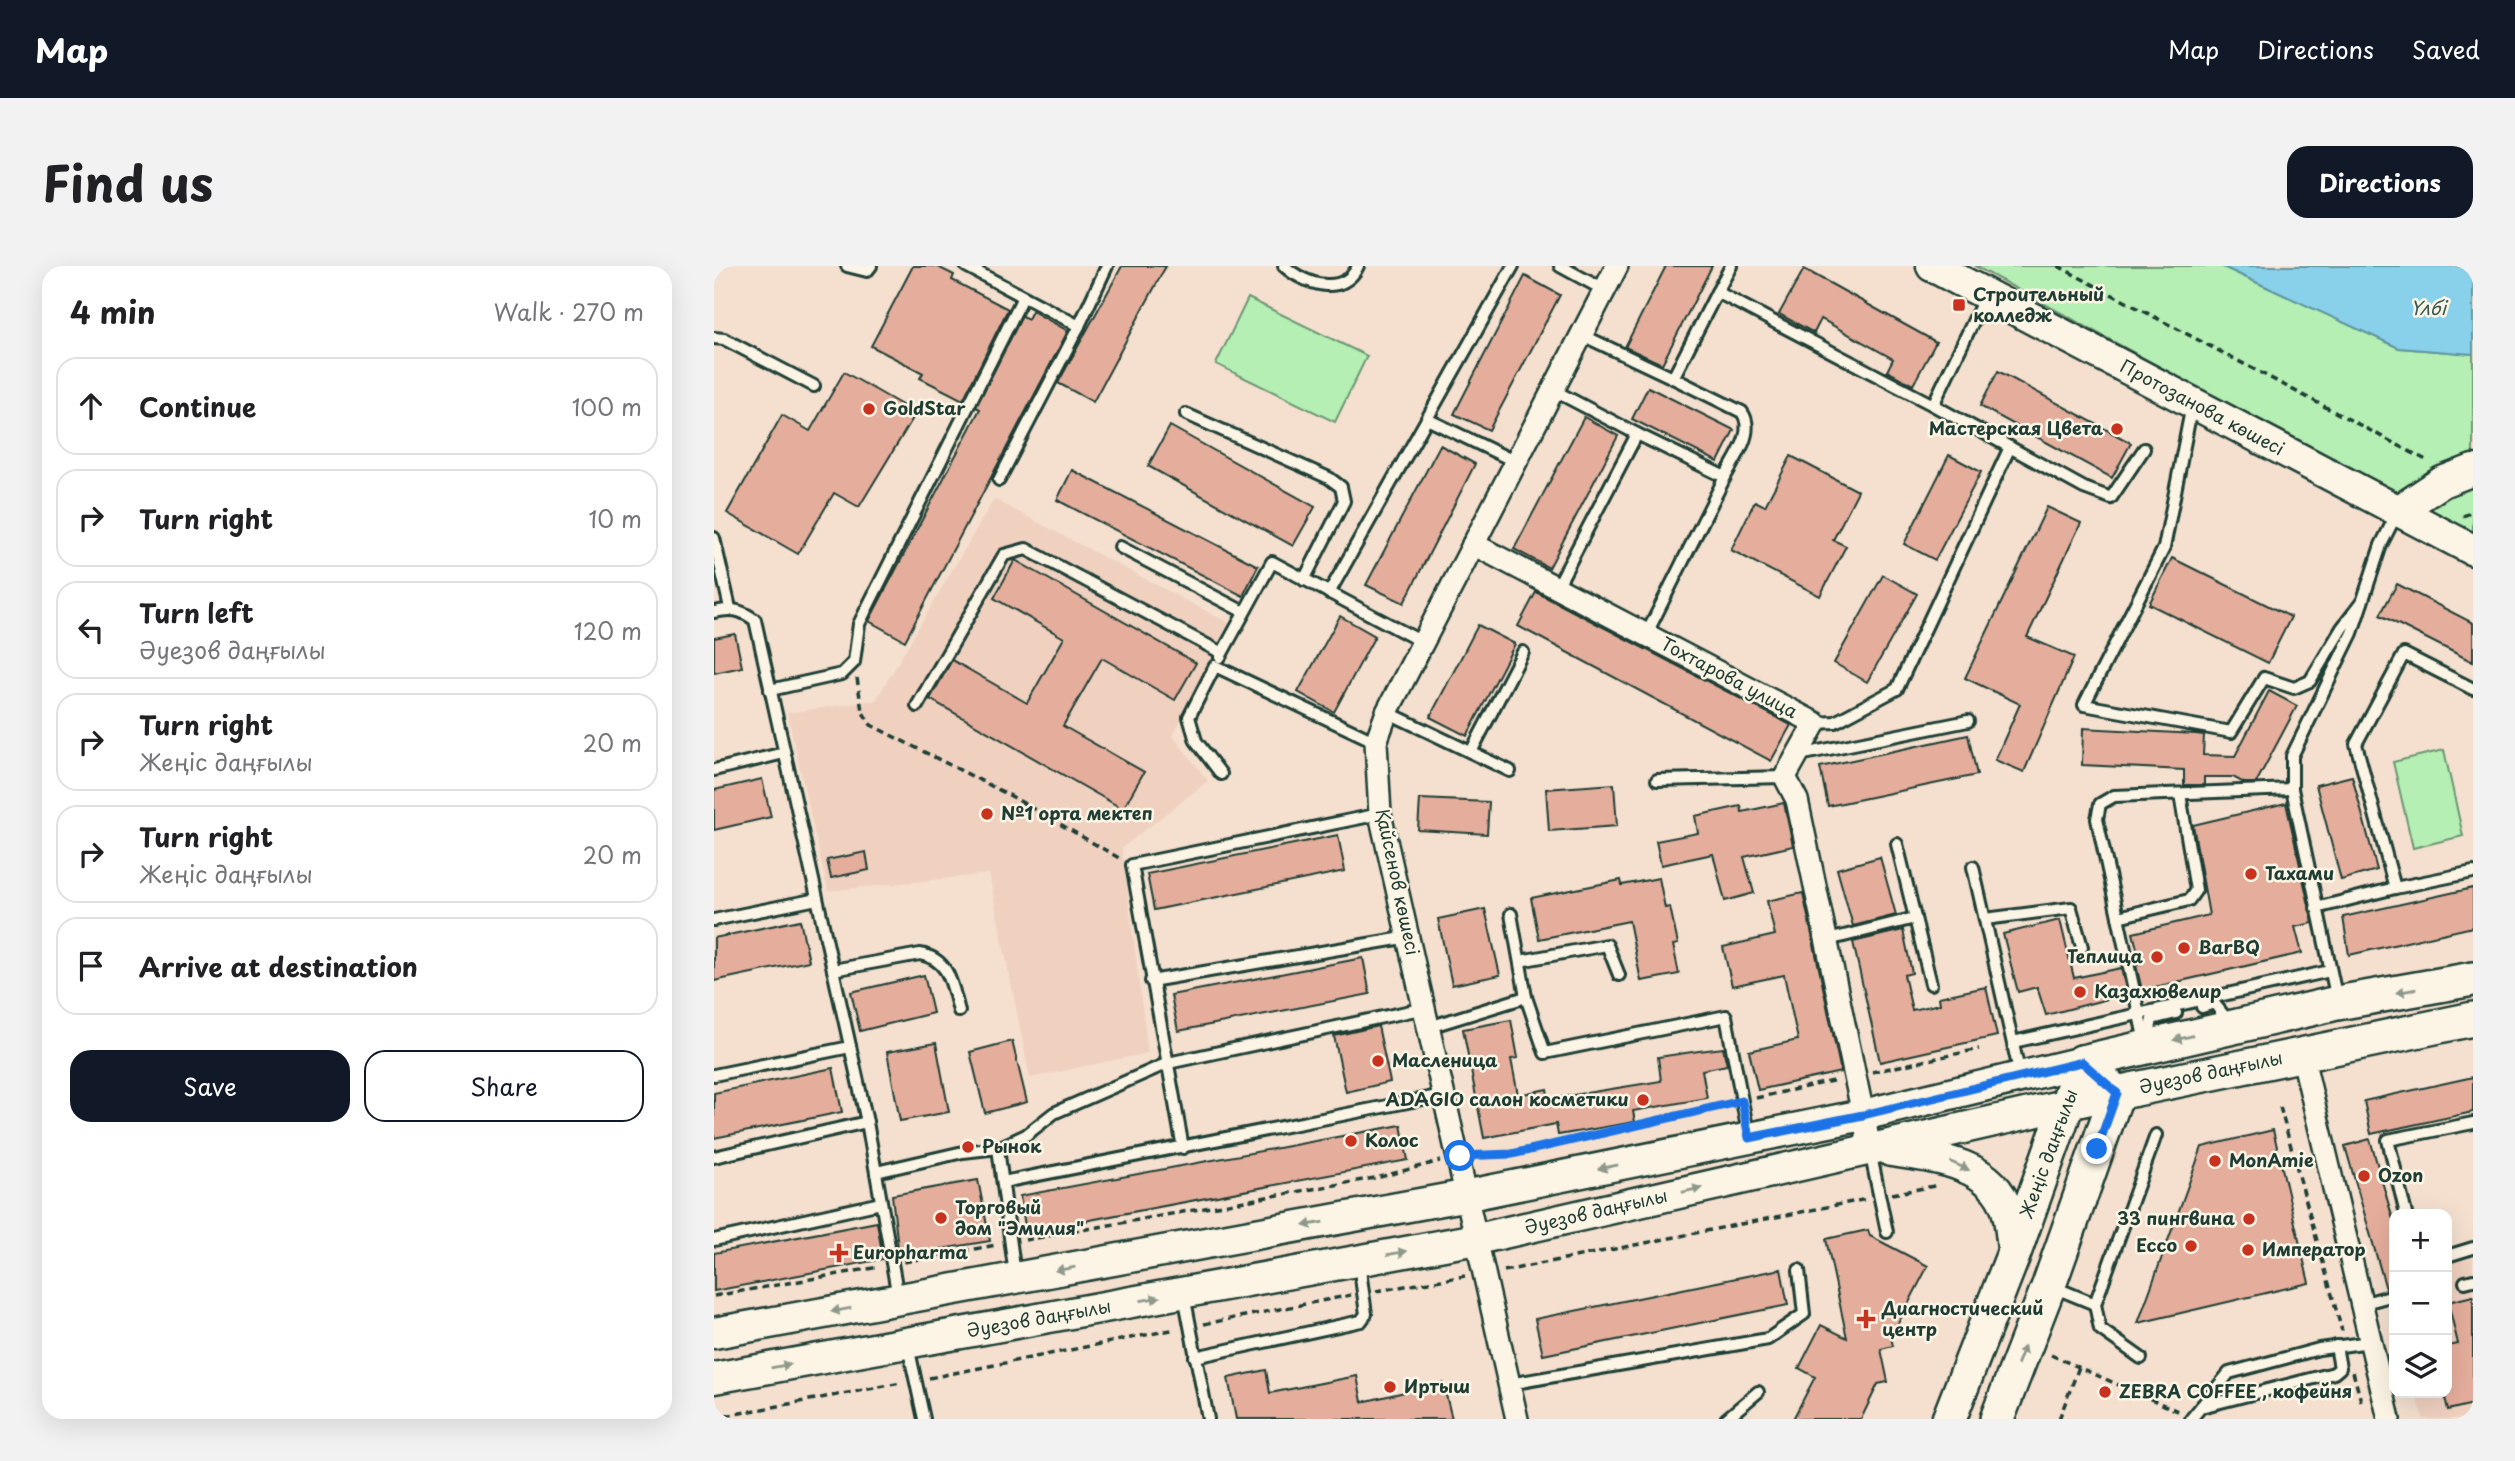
<!DOCTYPE html>
<meta charset="utf-8">
<style>
:root{--surface:#fff;--page:#f2f2f2;--text:#202124;--muted:#757577;--line:#e0e0e0;--accent:#111827}
body{margin:0;font-family:"Playpen Sans",sans-serif;background:var(--page);color:var(--text)}
.controls{position:absolute;right:21px;bottom:21px;display:grid;overflow:hidden;border-radius:14px;box-shadow:0 7px 28px #0002}
.controls button{width:63px;height:63px;display:grid;place-items:center;padding:0;border:0;border-bottom:2px solid var(--line);background:var(--surface);color:var(--text);font:35px sans-serif}
.stop{position:absolute;width:21px;height:21px;margin:-16px;border:5px solid #1a73e8;border-radius:50%;background:#fff}
.stop.end{background:#1a73e8;border-color:#fff;box-shadow:0 2px 7px #0008}
.list{margin:0;padding:0;list-style:none}
h2{display:flex;justify-content:space-between;align-items:center;height:91px;margin:0;padding:0 28px;font-size:30px}
h2 small{font-size:23px;font-weight:400;color:var(--muted)}
.list li{display:grid;grid-template-columns:46px 1fr auto;gap:21px;align-items:center;box-sizing:border-box;height:98px;margin:0 14px 14px;padding:0 14px;border:2px solid var(--line);border-radius:21px}
.list b{display:block;font-size:26px;white-space:nowrap}
.list p{margin:0;font-size:23px;white-space:nowrap;color:var(--muted)}
.list em{font-size:23px;font-style:normal;color:var(--muted)}
.actions{display:flex;gap:14px;padding:21px 28px}
.actions a{flex:1;padding:16px 0;border:2px solid var(--accent);border-radius:21px;text-align:center;font-size:24px;color:var(--accent)}
.actions .main{background:var(--accent);color:#fff}
.icon{flex:none;width:38px;height:38px;fill:none;stroke:currentColor;stroke-width:2;stroke-linecap:round;stroke-linejoin:round}
.map{position:relative;flex:none;width:1759px;height:1153px;overflow:hidden;border-radius:21px}
header{display:flex;align-items:center;gap:42px;box-sizing:border-box;height:98px;padding:0 35px;background:var(--accent);color:#fff}
header strong{font-size:33px}
nav{display:flex;gap:38px;margin-inline-start:auto;font-size:24px}
.intro{display:flex;align-items:center;justify-content:space-between;box-sizing:border-box;height:168px;padding:0 42px}
h1{margin:0;font-size:49px}
.button{padding:18px 32px;border-radius:21px;background:var(--accent);color:#fff;font-size:24px;font-weight:700}
main{display:flex;gap:42px;padding:0 42px}
aside{flex:1;background:var(--surface);border-radius:21px;box-shadow:0 7px 28px #0002}
.map>svg:first-child{display:block}
</style>
<header>
<strong>Map</strong>
<nav><a>Map</a><a>Directions</a><a>Saved</a></nav>
</header>
<div class="intro"><h1>Find us</h1><a class="button">Directions</a></div>
<main>
<aside>
<h2>4 min<small>Walk · 270 m</small></h2>
<ul class="list">
<li><svg class="icon" aria-label="ahead" viewBox="0 0 24 24"><path d="M12 20V5M6 11l6-6 6 6"/></svg><div><b>Continue</b></div><em>100 m</em></li>
<li><svg class="icon" aria-label="right" viewBox="0 0 24 24"><path d="M7 20v-9h11M14 6l5 5-5 5"/></svg><div><b>Turn right</b></div><em>10 m</em></li>
<li><svg class="icon" aria-label="left" viewBox="0 0 24 24"><path d="M17 20v-9H6M10 6l-5 5 5 5"/></svg><div><b>Turn left</b><p>Әуезов даңғылы</p></div><em>120 m</em></li>
<li><svg class="icon" aria-label="right" viewBox="0 0 24 24"><path d="M7 20v-9h11M14 6l5 5-5 5"/></svg><div><b>Turn right</b><p>Жеңіс даңғылы</p></div><em>20 m</em></li>
<li><svg class="icon" aria-label="right" viewBox="0 0 24 24"><path d="M7 20v-9h11M14 6l5 5-5 5"/></svg><div><b>Turn right</b><p>Жеңіс даңғылы</p></div><em>20 m</em></li>
<li><svg class="icon" aria-label="arrive" viewBox="0 0 24 24"><path d="M6 21V4h12l-3 4 3 4H6"/></svg><div><b>Arrive at destination</b></div></li>
</ul>
<div class="actions"><a class="main">Save</a><a>Share</a></div>
</aside>
<div class="map">
<svg width="1759" height="1153" viewBox="0 0 1759 1153">
<rect width="100%" height="100%" fill="#f5e0cf"/>
<filter id="ink" filterUnits="userSpaceOnUse"><feTurbulence type="fractalNoise" baseFrequency=".0143" numOctaves="2"/><feDisplacementMap in="SourceGraphic" scale="14" xChannelSelector="R" yChannelSelector="G"/><feConvolveMatrix kernelMatrix="1 2 1 2 8 2 1 2 1" color-interpolation-filters="sRGB"/></filter>
<g filter="url(#ink)">
<g fill="#f0d1c0">
<polygon points="280,233 515,357 459,470 494,515 408,582 434,787 316,812 275,608 114,625 73,447 162,434"/>
<polygon points="1759,992 1759,1153 1709,1153 1702,1127 1733,1127 1733,998"/>
</g>
<g fill="#b5efb3" stroke="#6a9674" stroke-width="2">
<polygon points="1261,0 1507,0 1685,82 1759,88 1759,272"/>
<polygon points="534,32 653,90 621,156 502,98"/>
<polygon points="1730,484 1749,570 1699,582 1679,496"/>
</g>
<polygon fill="#89d1ea" stroke="#5f96a1" stroke-width="2" points="1507,0 1759,0 1759,88 1685,82"/>
<g fill="#e5ae9c" stroke="#1f3d34" stroke-width="2">
<polygon points="199,0 222,0 240,9 238,14 294,43 249,134 206,112 209,107 157,80"/>
<polygon points="408,0 452,0 379,136 344,117"/>
<polygon points="952,0 998,0 948,98 911,81"/>
<polygon points="1090,3 1222,76 1199,119 1173,105 1179,93 1107,53 1100,67 1065,48"/>
<polygon points="811,10 846,29 775,164 740,148"/>
<polygon points="318,45 354,65 191,375 155,355 266,143 262,141 308,50 314,53"/>
<polygon points="1284,105 1417,177 1398,212 1266,140"/>
<polygon points="130,106 202,147 145,241 120,227 84,288 13,247 68,149 96,165"/>
<polygon points="934,121 1020,164 1004,196 918,153"/>
<polygon points="870,151 904,170 835,302 800,283"/>
<polygon points="456,160 601,241 579,280 434,200"/>
<polygon points="726,179 761,198 690,337 652,319"/>
<polygon points="1235,189 1267,206 1221,294 1190,278"/>
<polygon points="1077,190 1144,225 1119,274 1132,280 1106,330 1017,284 1041,235 1051,240"/>
<polygon points="358,204 544,300 529,330 343,234"/>
<polygon points="1333,241 1367,257 1313,371 1360,391 1310,506 1281,494 1306,438 1251,412"/>
<polygon points="1458,292 1577,351 1554,397 1435,338"/>
<polygon points="301,294 482,397 461,434 388,392 349,460 430,506 409,543 216,433 238,394 313,437 350,372 280,332"/>
<polygon points="1169,309 1203,328 1153,416 1120,397"/>
<polygon points="1683,318 1759,357 1759,396 1666,349"/>
<polygon points="822,326 1077,459 1057,495 804,360"/>
<polygon points="626,350 661,370 620,446 584,426"/>
<polygon points="764,359 801,378 753,470 716,451"/>
<polygon points="21,368 28,401 0,407 0,372"/>
<polygon points="1555,425 1583,440 1542,517 1530,517 1519,511 1490,511 1490,519 1470,519 1470,504 1368,499 1369,462 1482,468 1490,469 1489,489 1521,490"/>
<polygon points="1254,469 1263,509 1114,540 1106,501"/>
<polygon points="1638,510 1663,604 1627,614 1602,519"/>
<polygon points="48,513 57,551 0,564 0,524"/>
<polygon points="900,518 903,560 835,565 832,523"/>
<polygon points="706,533 775,536 773,568 704,564"/>
<polygon points="1070,537 1079,580 1030,591 1040,627 1011,635 999,588 947,599 942,575 984,567 981,550 1027,540 1028,546"/>
<polygon points="1572,537 1599,657 1581,661 1588,687 1428,724 1422,699 1427,698 1419,667 1495,649 1479,559"/>
<polygon points="624,569 631,605 440,644 433,608"/>
<polygon points="152,586 155,604 117,612 113,594"/>
<polygon points="1166,591 1182,649 1139,660 1123,603"/>
<polygon points="945,612 951,642 956,641 964,678 959,679 965,708 927,715 915,655 825,673 817,632 907,614 908,619"/>
<polygon points="1759,622 1759,661 1635,689 1629,651"/>
<polygon points="1089,627 1127,806 1044,824 1035,785 1084,774 1070,709 1018,720 1009,681 1061,669 1053,635"/>
<polygon points="771,643 786,709 738,719 724,653"/>
<polygon points="86,654 95,695 0,715 0,672"/>
<polygon points="1346,654 1360,712 1407,702 1413,728 1332,749 1323,721 1304,726 1289,668"/>
<polygon points="1189,664 1198,707 1190,709 1198,744 1226,738 1225,731 1272,721 1283,770 1166,796 1139,676"/>
<polygon points="649,692 656,728 464,765 457,729"/>
<polygon points="210,709 219,747 146,765 137,726"/>
<polygon points="797,754 804,792 797,793 804,829 833,823 835,833 947,815 944,791 985,785 1009,782 1013,799 988,804 993,832 919,845 921,856 844,869 842,858 770,872 749,763"/>
<polygon points="664,760 676,816 632,826 620,770"/>
<polygon points="298,775 313,836 271,847 256,786"/>
<polygon points="222,777 235,846 186,855 173,786"/>
<polygon points="119,802 128,846 0,872 0,827"/>
<polygon points="1759,811 1759,846 1657,868 1650,835"/>
<polygon points="687,859 694,894 312,966 306,930"/>
<polygon points="1559,864 1595,1017 1424,1057 1488,881"/>
<polygon points="1656,873 1680,957 1680,1021 1672,1023 1631,880"/>
<polygon points="264,914 276,975 185,990 178,929"/>
<polygon points="163,956 169,993 0,1025 0,987"/>
<polygon points="1154,964 1156,970 1214,1000 1177,1071 1179,1080 1167,1083 1174,1116 1164,1118 1147,1153 1079,1153 1101,1111 1085,1102 1107,1059 1133,1072 1112,973"/>
<polygon points="1067,1003 1074,1039 829,1089 821,1053"/>
<polygon points="1759,1030 1759,1138 1734,1144 1730,1127 1733,1127 1733,1080 1744,1078 1734,1036"/>
<polygon points="552,1104 556,1127 643,1110 648,1136 729,1117 738,1153 522,1153 514,1112"/>
</g>
<g fill="none" stroke-linecap="round" stroke-linejoin="round">
<g stroke="#1f3d34" stroke-width="16">
<g id="service">
<polyline points="133,0 153,5 157,0"/>
<polyline points="252,0 365,60 393,0"/>
<path d="M570,0C591,19 630,31 644,0"/>
<polyline points="846,0 890,24"/>
<polyline points="1003,26 1017,0"/>
<polyline points="868,69 959,112 1003,26 1219,139 1271,31"/>
<polyline points="0,72 10,73 100,120"/>
<path d="M959,112L1028,146C1042,166 1021,192 1011,211"/>
<polyline points="839,124 923,168 842,323"/>
<polyline points="1219,139 1370,222 1397,232 1430,183"/>
<polyline points="1478,139 1450,282 1370,439 1517,466 1550,412 1580,422 1596,415 1628,362 1648,336"/>
<polyline points="472,148 615,212 627,221 630,235 590,314"/>
<polyline points="713,153 802,196"/>
<polyline points="923,168 1011,211 932,369"/>
<polyline points="285,214 365,60"/>
<polyline points="0,272 16,342"/>
<polyline points="406,281 530,346"/>
<polyline points="615,327 799,0"/>
<path d="M0,346C17,342 26,343 41,354L153,856L184,1031"/>
<polyline points="506,391 558,296 708,376"/>
<polyline points="1759,423 1690,388 1642,478 1681,622 1759,606"/>
<polyline points="56,424 128,408 140,396 145,358 309,31"/>
<polyline points="203,440 290,289 312,283 508,387"/>
<polyline points="673,446 796,505"/>
<polyline points="1101,457 1121,456 1183,423 1296,181"/>
<polyline points="757,486 809,386"/>
<polyline points="1085,489 1254,455"/>
<polyline points="0,504 70,487"/>
<polyline points="507,508 482,475 475,451 501,400 662,476"/>
<polyline points="943,514 1071,511"/>
<polyline points="1183,578 1201,652"/>
<polyline points="1259,601 1306,809"/>
<polyline points="1602,642 1681,622"/>
<polyline points="1404,651 1475,634 1482,624 1466,528"/>
<polyline points="1271,653 1357,642 1368,681"/>
<polyline points="0,654 103,633"/>
<polyline points="1114,674 1201,652 1217,718"/>
<polyline points="806,695 893,679 905,709"/>
<path d="M119,704L206,688C236,693 238,720 245,745"/>
<polyline points="437,715 695,671"/>
<polyline points="812,731 831,787 1012,750 1035,872"/>
<polyline points="1623,734 1578,523 1578,490 1638,367 1667,279 1684,245"/>
<polyline points="1488,741 1500,737 1515,756"/>
<polyline points="715,761 812,731 797,648"/>
<polyline points="1434,775 1438,753 1462,747"/>
<polyline points="1299,776 1616,705"/>
<polyline points="1431,776 1383,553 1386,538 1400,530 1578,523"/>
<polyline points="0,809 136,781"/>
<polyline points="284,882 301,1009"/>
<polyline points="469,882 418,599 666,548"/>
<polyline points="1156,885 1173,966"/>
<polyline points="0,891 153,856"/>
<polyline points="162,906 249,886 284,882 312,869 340,847 454,797 711,742"/>
<polyline points="289,916 729,829"/>
<polyline points="1692,948 1674,874 1759,857"/>
<polyline points="0,974 167,937"/>
<polyline points="1733,990 1759,982"/>
<polyline points="1751,1016 1759,1014"/>
<polyline points="1337,1020 1381,1038 1442,869"/>
<polyline points="470,1029 494,1153"/>
<polyline points="1381,1038 1386,1063 1427,1092"/>
<polyline points="1647,1038 1680,1029"/>
<polyline points="194,1080 210,1153"/>
<polyline points="481,1091 647,1055 652,1048 645,997"/>
<polyline points="795,1118 1054,1073 1090,1048 1085,1004"/>
<polyline points="1487,1141 1620,1107 1626,1102 1622,1080"/>
<polyline points="1012,1153 1044,1126"/>
<polyline points="1477,1153 1515,1107 1605,1083 1656,1076"/>
</g>
</g>
<g stroke="#1f3d34" stroke-width="26">
<g id="minor">
<polyline points="759,278 1101,457 1071,511 1083,534 1156,882"/>
<polyline points="1588,788 1675,1153"/>
<polyline points="803,1153 666,548 662,476 673,446 903,0"/>
</g>
</g>
<g stroke="#1f3d34" stroke-width="35">
<g id="secondary">
<polyline points="1218,0 1759,284"/>
<polyline points="1684,245 1728,216 1759,204"/>
<path d="M1177,885C1218,891 1278,896 1293,944C1297,957 1297,973 1300,987"/>
<polyline points="0,1067 755,929 1149,849 1368,796"/>
<polyline points="0,1112 763,973 1403,827"/>
</g>
</g>
<g stroke="#1f3d34" stroke-width="38">
<g id="primary">
<polyline points="1368,796 1623,737 1759,713"/>
<polyline points="1403,827 1759,753"/>
<polyline points="1235,1153 1300,987 1368,796"/>
<polyline points="1283,1153 1335,1019 1403,827 1368,796"/>
</g>
</g>
<g stroke="#1f3d34" stroke-width="3.5" stroke-dasharray="7 5" stroke-linecap="butt">
<polyline points="1344,0 1714,195"/>
<polyline points="1749,250 1759,246"/>
<polyline points="143,412 148,445 157,459 297,530 405,592"/>
<polyline points="1158,806 1265,783"/>
<polyline points="1042,832 1123,814"/>
<polyline points="1566,841 1628,1065"/>
<polyline points="761,889 798,888 1014,839"/>
<polyline points="1178,928 1225,919"/>
<polyline points="311,974 666,911 726,895"/>
<polyline points="190,996 282,979"/>
<polyline points="790,1005 1153,933"/>
<polyline points="662,1025 751,1010"/>
<polyline points="0,1030 165,1001"/>
<polyline points="490,1058 637,1029"/>
<polyline points="1337,1089 1466,1146"/>
<polyline points="1639,1106 1647,1135"/>
<polyline points="215,1112 462,1063"/>
<polyline points="0,1152 187,1117"/>
<polyline points="1345,1153 1365,1101"/>
</g>
<use href="#service" stroke="#fcf5e5" stroke-width="10"/>
<use href="#minor" stroke="#fcf5e5" stroke-width="21"/>
<use href="#secondary" stroke="#fcf5e5" stroke-width="30"/>
<use href="#primary" stroke="#fcf5e5" stroke-width="33"/>
</g>
<defs><path id="oneway-solid" d="M-6-.8H1V-3.2L6.5 0L1 3.2V.8H-6Z" transform="scale(1.75)"/></defs>
<g fill="#8e998c">
<use href="#oneway-solid" transform="translate(1692 725) rotate(170)"/>
<use href="#oneway-solid" transform="translate(1469 772) rotate(167)"/>
<use href="#oneway-solid" transform="translate(1246 900) rotate(24)"/>
<use href="#oneway-solid" transform="translate(894 901) rotate(168)"/>
<use href="#oneway-solid" transform="translate(978 924) rotate(-13)"/>
<use href="#oneway-solid" transform="translate(599 958) rotate(170)"/>
<use href="#oneway-solid" transform="translate(683 987) rotate(-10)"/>
<use href="#oneway-solid" transform="translate(351 1003) rotate(170)"/>
<use href="#oneway-solid" transform="translate(436 1033) rotate(-10)"/>
<use href="#oneway-solid" transform="translate(127 1044) rotate(170)"/>
<use href="#oneway-solid" transform="translate(1307 1089) rotate(-69)"/>
<use href="#oneway-solid" transform="translate(67 1100) rotate(-10)"/>
</g>
</g>
<g fill="none" stroke-linecap="round" stroke-linejoin="round" filter="url(#ink)">
<polyline stroke="#1a73e8" stroke-width="9" points="746,890 798,888 1028,835 1035,872 1149,849 1368,796 1403,827 1383,883"/>
</g>
<g fill="#c8321e" stroke="#fcf5e5" stroke-width="2.5">
<rect x="1238" y="32" width="14" height="14" rx="3.5"/>
<circle cx="155" cy="143" r="7"/>
<circle cx="1403" cy="163" r="7"/>
<circle cx="273" cy="548" r="7"/>
<circle cx="1537" cy="608" r="7"/>
<circle cx="1470" cy="682" r="7"/>
<circle cx="1443" cy="691" r="7"/>
<circle cx="1366" cy="726" r="7"/>
<circle cx="664" cy="795" r="7"/>
<circle cx="929" cy="834" r="7"/>
<circle cx="637" cy="875" r="7"/>
<circle cx="254" cy="881" r="7"/>
<circle cx="1501" cy="895" r="7"/>
<circle cx="1650" cy="910" r="7"/>
<circle cx="227" cy="952" r="7"/>
<circle cx="1535" cy="953" r="7"/>
<circle cx="1477" cy="980" r="7"/>
<circle cx="1534" cy="984" r="7"/>
<path d="M121.5 976.5h7v7h7v7h-7v7h-7v-7h-7v-7h7z"/>
<path d="M1148.5 1042.5h7v7h7v7h-7v7h-7v-7h-7v-7h7z"/>
<circle cx="676" cy="1121" r="7"/>
<circle cx="1391" cy="1126" r="7"/>
</g>
<g text-anchor="middle" stroke-width="5" stroke-linejoin="round" paint-order="stroke">
<g font-size="18" font-weight="bold" fill="#1f3d34" stroke="#fcf5e5" text-anchor="start">
<text x="1259" y="35">Строительный<tspan x="1259" dy="21">колледж</tspan></text>
<text x="169" y="149">GoldStar</text>
<text x="1389" y="169" text-anchor="end">Мастерская Цвета</text>
<text x="287" y="554">№1 орта мектеп</text>
<text x="1551" y="614">Тахами</text>
<text x="1484" y="688">BarBQ</text>
<text x="1429" y="697" text-anchor="end">Теплица</text>
<text x="1380" y="732">Казахювелир</text>
<text x="678" y="801">Масленица</text>
<text x="915" y="840" text-anchor="end">ADAGIO салон косметики</text>
<text x="651" y="881">Колос</text>
<text x="268" y="887">Рынок</text>
<text x="1515" y="901">MonAmie</text>
<text x="1664" y="916">Ozon</text>
<text x="241" y="948">Торговый<tspan x="241" dy="21">дом "Эмилия"</tspan></text>
<text x="1521" y="959" text-anchor="end">33 пингвина</text>
<text x="1463" y="986" text-anchor="end">Ecco</text>
<text x="1548" y="990">Император</text>
<text x="139" y="993">Europharma</text>
<text x="1168" y="1049">Диагностический<tspan x="1168" dy="21">центр</tspan></text>
<text x="690" y="1127">Иртыш</text>
<text x="1405" y="1132">ZEBRA COFFEE , кофейня</text>
</g>
<g font-size="18" fill="#1f3d34" stroke="#fcf5e5">
<text transform="translate(1488 142) rotate(28)" y="6">Протозанова көшесі</text>
<text transform="translate(1015 412) rotate(28)" y="6">Тохтарова улица</text>
<text transform="translate(683 616) rotate(78)" y="6">Қайсенов көшесі</text>
<text transform="translate(1497 807) rotate(-12)" y="6">Әуезов даңғылы</text>
<text transform="translate(1335 888) rotate(-70)" y="6">Жеңіс даңғылы</text>
<text transform="translate(882 946) rotate(-13)" y="6">Әуезов даңғылы</text>
<text transform="translate(325 1053) rotate(-10)" y="6">Әуезов даңғылы</text>
</g>
<g font-size="19" font-style="italic" fill="#345b58" stroke="#fcf5e5">
<text x="1714" y="49">Үлбі</text>
</g>
</g>
</svg>
<div class="controls">
<button>+</button>
<button>−</button>
<button><svg class="icon" aria-label="layers" viewBox="0 0 24 24"><path d="M12 4l9 5-9 5-9-5zM3 14l9 5 9-5"/></svg></button>
</div>
<div class="stop" style="left:746px;top:890px"></div>
<div class="stop end" style="left:1383px;top:883px"></div>
</div>
</main>
